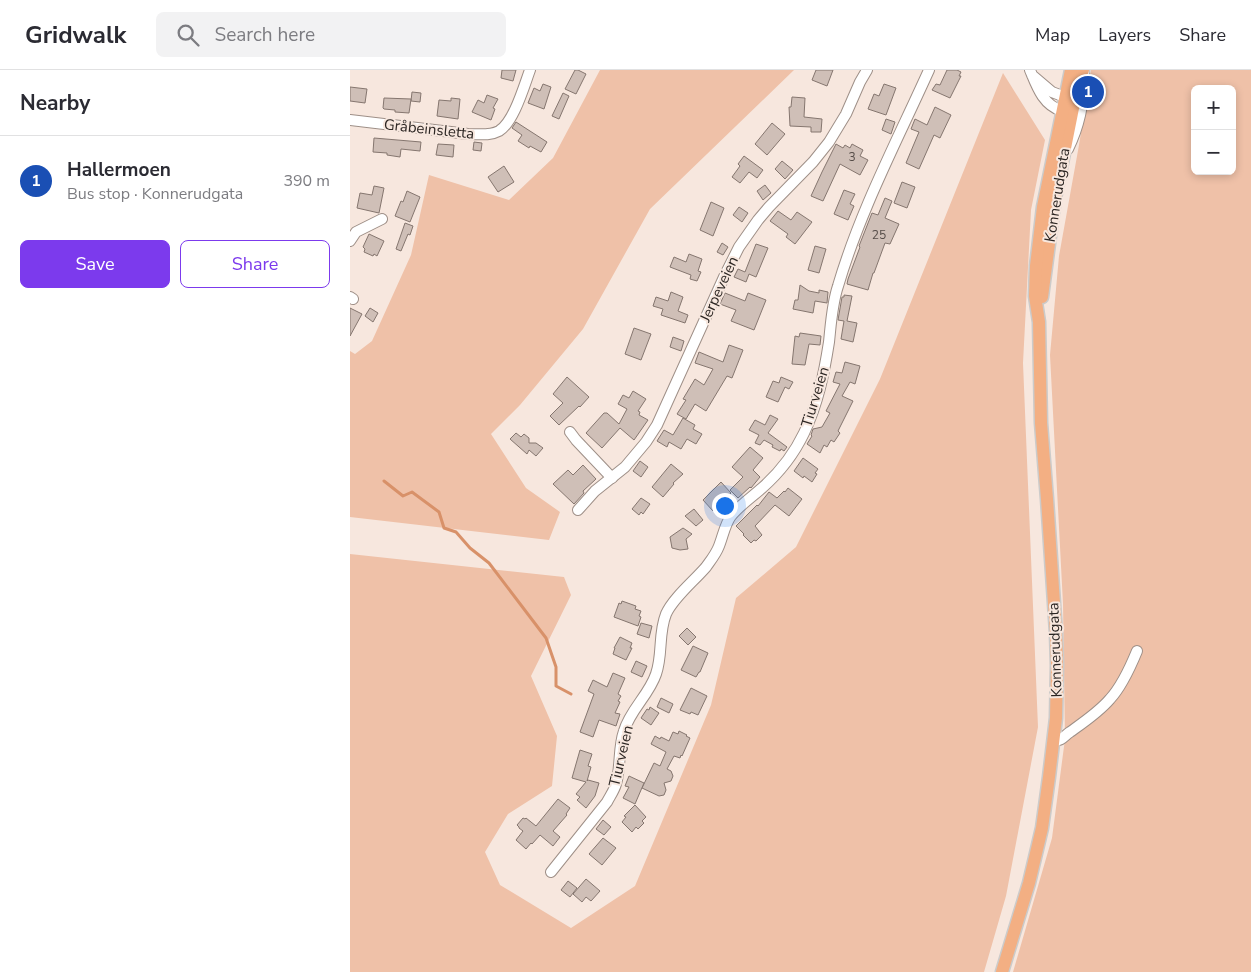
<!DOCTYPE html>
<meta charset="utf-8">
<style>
:root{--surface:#fff;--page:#f2f2f3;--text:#2b2b33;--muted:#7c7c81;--line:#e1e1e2;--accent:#7c3aed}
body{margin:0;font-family:"Nunito Sans",sans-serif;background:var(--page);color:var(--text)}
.controls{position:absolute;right:15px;top:15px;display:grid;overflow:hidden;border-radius:8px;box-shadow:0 2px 8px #0003}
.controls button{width:45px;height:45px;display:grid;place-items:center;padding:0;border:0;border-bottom:1px solid var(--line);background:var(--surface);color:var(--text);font:25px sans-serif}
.you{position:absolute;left:374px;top:435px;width:18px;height:18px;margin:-12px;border:4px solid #fff;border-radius:50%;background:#1a73e8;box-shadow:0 0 0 8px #1a73e833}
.badge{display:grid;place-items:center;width:32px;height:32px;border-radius:50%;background:var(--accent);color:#fff;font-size:16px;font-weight:700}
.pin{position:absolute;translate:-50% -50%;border:2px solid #fff;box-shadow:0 1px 5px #0006}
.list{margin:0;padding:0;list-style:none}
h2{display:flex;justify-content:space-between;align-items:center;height:65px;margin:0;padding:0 20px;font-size:21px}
h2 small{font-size:16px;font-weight:400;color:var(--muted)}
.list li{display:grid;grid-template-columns:32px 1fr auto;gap:15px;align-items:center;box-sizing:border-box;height:90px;padding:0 20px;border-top:1px solid var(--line)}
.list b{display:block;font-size:19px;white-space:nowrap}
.list p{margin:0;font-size:16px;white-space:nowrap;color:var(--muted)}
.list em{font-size:16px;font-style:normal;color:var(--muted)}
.actions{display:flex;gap:10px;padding:15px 20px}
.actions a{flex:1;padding:11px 0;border:1px solid var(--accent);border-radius:8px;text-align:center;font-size:18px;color:var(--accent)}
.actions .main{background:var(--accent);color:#fff}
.icon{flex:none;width:28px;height:28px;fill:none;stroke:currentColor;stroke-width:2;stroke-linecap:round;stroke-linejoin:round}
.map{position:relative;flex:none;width:901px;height:902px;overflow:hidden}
header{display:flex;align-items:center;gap:30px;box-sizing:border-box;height:70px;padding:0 25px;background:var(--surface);border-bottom:1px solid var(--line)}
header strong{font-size:24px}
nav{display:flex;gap:28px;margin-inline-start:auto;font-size:18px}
.search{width:350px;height:45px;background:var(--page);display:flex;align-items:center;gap:12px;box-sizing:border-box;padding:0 18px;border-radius:8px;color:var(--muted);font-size:19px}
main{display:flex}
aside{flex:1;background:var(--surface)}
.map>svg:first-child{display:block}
</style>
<header>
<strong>Gridwalk</strong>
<div class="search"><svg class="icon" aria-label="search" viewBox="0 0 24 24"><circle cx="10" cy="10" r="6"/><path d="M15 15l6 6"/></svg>Search here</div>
<nav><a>Map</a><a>Layers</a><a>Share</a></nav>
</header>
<main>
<aside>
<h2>Nearby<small></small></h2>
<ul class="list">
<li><span class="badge" style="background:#1a4fb4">1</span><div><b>Hallermoen</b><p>Bus stop · Konnerudgata</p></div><em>390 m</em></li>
</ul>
<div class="actions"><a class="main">Save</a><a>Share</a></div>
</aside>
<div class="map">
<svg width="901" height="902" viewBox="0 0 901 902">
<rect width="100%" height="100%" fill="#f7e7de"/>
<g fill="#efc1a8" fill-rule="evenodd">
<polygon points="250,0 444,0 300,139 233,259 170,335 141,364 176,418 210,442 199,470 0,447 0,281 5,284 22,271 61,185 79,105 159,130 203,88"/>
<path d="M741,0H901V902H663L702,768L715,669L713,534L700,285L709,186L729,75ZM845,19H882V101H845Z"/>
<polygon points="653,3 695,70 681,140 673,293 688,657 656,826 634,902 0,902 0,484 214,507 221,525 181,606 207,666 202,716 158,744 135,782 150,815 221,858 285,816 361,635 386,528 446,477 530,309"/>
</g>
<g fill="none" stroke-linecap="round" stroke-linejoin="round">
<polyline stroke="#d89169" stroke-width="3" points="34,411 53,426 62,422 89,442 94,458 106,462 120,478 139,493 196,568 206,597 206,616 221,624"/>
</g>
<g fill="#cfbfb7" stroke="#85766f">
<polygon points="152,0 166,0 163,11 151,8"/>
<polygon points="225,0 228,0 236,4 226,24 215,19"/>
<polygon points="466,0 483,0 477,16 462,10"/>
<polygon points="597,0 607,0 611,2 609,6 611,6 600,28 582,20 586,14 590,15"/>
<polygon points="193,14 201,17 194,39 178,33 184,18 190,21"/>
<polygon points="534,14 546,18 536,45 518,39 524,24 529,26"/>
<polygon points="0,17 17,19 15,33 0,31"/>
<polygon points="62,22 71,23 70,32 61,31"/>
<polygon points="213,23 219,26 209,49 202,46"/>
<polygon points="137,25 148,29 143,38 145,39 141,50 122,42 128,30 134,33"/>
<polygon points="442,27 455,28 454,47 472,49 471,62 461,62 461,57 440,56 439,37 441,37"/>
<polygon points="34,28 61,29 59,43 45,42 45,40 34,39 33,38"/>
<polygon points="101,28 110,29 108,49 87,46 89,30 101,31"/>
<polygon points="585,37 601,45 590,68 584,65 569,99 556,93 569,62 561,59 565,49 577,55"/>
<polygon points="536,49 545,52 541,64 532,60"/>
<polygon points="166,52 197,72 191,82 180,76 179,78 168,71 172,65 162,58"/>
<polygon points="422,53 435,64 417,85 405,74"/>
<polygon points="24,68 71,72 70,81 51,79 50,87 37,85 37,83 23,82"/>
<polygon points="124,72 132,73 131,81 123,80"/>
<polygon points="88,74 104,75 103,87 86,85"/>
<polygon points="486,74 493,78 495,75 500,78 502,74 513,80 510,86 518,90 510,105 490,94 473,131 461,126 472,102"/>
<polygon points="394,86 413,100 407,108 399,102 390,113 382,107 390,96 388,94"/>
<polygon points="432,91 443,100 435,109 425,99"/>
<polygon points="154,96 164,112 148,122 138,107"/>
<polygon points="552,112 565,117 557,138 544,133"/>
<polygon points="415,115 421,123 413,130 407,121"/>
<polygon points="24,116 34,118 29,143 7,138 10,123 22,125"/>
<polygon points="494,120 505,124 500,134 504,136 498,150 484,144"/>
<polygon points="57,121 70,127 60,152 45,146 51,131 53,132"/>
<polygon points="535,128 542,131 535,148 549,154 540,174 535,173 524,203 523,203 518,220 497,214 498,209 510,177 509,176 522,143 528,145"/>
<polygon points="361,132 374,138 363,166 350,160"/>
<polygon points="389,137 398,143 392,152 383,145"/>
<polygon points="428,141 441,150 447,142 462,152 445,174 436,167 438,164 420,151"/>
<polygon points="55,153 63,156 60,165 58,164 51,181 46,179"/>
<polygon points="19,164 34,171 27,186 24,184 23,186 14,182 15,179 13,177"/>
<polygon points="372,173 378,177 373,185 367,182"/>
<polygon points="406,174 418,178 406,207 399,204 396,212 384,207 388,199 395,202"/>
<polygon points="465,176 476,179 469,203 458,200"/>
<polygon points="339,184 352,189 348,201 351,202 347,211 340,209 341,205 320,197 324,187 336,192"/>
<polygon points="450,215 459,221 469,223 469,220 478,222 477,233 465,231 463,243 443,239 445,230 448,230"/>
<polygon points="321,222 333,227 328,241 338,245 335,253 311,245 313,239 303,236 306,227 318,231"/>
<polygon points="375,223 395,231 398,223 416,230 404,260 381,251 386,240 370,234"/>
<polygon points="494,225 502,226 497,251 507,253 503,272 491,269 494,251 488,250 492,227 494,227"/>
<polygon points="0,238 12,244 0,266"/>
<polygon points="20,238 28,243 23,252 15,246"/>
<polygon points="284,258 301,264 291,290 275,284"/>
<polygon points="450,263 471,266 470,275 459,274 455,295 442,294 445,266 449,267"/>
<polygon points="323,267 334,271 331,281 320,277"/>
<polygon points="379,275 393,280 382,308 377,306 356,341 345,334 336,349 327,344 336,330 333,329 345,309 354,315 363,299 345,293 349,282 373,292"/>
<polygon points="495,292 510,296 505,314 500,312 492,326 503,331 488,361 490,363 484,372 481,370 477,377 474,375 470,383 457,374 462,366 461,365 463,359 472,357 480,343 476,341 490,314 483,312 486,302 492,303"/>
<polygon points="217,307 239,327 230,337 229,336 209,355 200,346 213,333 203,324"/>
<polygon points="431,307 443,312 439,319 435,317 428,332 416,327 423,311 429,313"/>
<polygon points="283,321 296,329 288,341 290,342 289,345 298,350 284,370 270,358 252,378 236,363 254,343 257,343 269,354 277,339 268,334 273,325 279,328"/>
<polygon points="420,345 428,349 418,363 437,377 434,381 431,379 430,381 422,377 423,375 414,370 410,375 405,373 409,365 399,360 405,350 415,355"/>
<polygon points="333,348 345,355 343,359 352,364 346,374 337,369 331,379 319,372 317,377 307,371 314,360 323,365"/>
<polygon points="166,363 171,367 174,364 179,368 179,373 186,373 193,378 186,386 179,380 177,384 160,369"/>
<polygon points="400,377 413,388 403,400 410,407 401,418 400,417 388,428 380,420 393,407 382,397"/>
<polygon points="453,388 468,399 465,403 467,404 462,412 454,406 453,408 444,401"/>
<polygon points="290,391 298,397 291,407 283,401"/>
<polygon points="321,394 333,404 323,413 324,414 313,427 302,417"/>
<polygon points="233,395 246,409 233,421 234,423 224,434 203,414 218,400 223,405"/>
<polygon points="371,412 381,423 363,441 353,430"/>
<polygon points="438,418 452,429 439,446 425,435 405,456 412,465 406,471 404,470 401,473 393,465 394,464 386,456 407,435 408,436 419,422 427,428 434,421 435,422"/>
<polygon points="291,428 300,434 293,444 291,442 289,445 282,439"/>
<polygon points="344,439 353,450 346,456 335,446"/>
<polygon points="333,458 342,464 336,469 338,479 330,480 322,478 320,467"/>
<polygon points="272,531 286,536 285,539 291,541 289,546 291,547 288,556 264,547 269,533 271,534"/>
<polygon points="291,553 302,556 299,568 287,564"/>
<polygon points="337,558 346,567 338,575 329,566"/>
<polygon points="270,567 282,573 280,578 282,578 276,590 263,584 265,578 264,578"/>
<polygon points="343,576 358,583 350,602 349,602 346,607 331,600"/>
<polygon points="286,591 297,596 292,607 281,602"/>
<polygon points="263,603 275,608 268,624 271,626 268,631 270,632 265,643 270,644 266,656 249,650 243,667 230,662 244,624 238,621 243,610 257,617"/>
<polygon points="341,618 357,626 348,645 341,642 340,644 330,640"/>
<polygon points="311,628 323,634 319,643 307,637"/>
<polygon points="300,637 309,643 301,655 291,648 297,639 299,640"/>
<polygon points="329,661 337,665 336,666 340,668 332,686 331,685 330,688 324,686 317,699 321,701 323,706 321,711 314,713 316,720 314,725 309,726 292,718 304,693 310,696 316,682 301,674 305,666 310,669 311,667 319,671 323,662 328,664"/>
<polygon points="230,680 242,684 238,696 241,697 237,711 238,710 249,713 245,726 236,738 227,730 230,727 226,724 236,712 222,708"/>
<polygon points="279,706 294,713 285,734 273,728 279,717 275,716"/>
<polygon points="208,729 220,738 216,744 217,745 203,761 210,767 203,776 190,765 182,774 181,773 176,779 166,770 173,761 169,758 169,757 167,755 173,748 175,749 176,748 186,756"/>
<polygon points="285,735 296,747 292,751 294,753 288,759 286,757 282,762 272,752 276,747 274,746"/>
<polygon points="253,750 261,757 254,765 246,759"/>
<polygon points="253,768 266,778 252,795 239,784"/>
<polygon points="236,809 250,821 241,831 236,827 232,832 223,824"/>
<polygon points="218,811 227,818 220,827 211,820"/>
</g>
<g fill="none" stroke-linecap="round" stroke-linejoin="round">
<g stroke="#9e8f87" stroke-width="12">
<g id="minor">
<path d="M680,0C687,17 693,35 712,41L723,38L715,27L702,22L682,5"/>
<path d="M0,50L118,64C128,64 140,66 149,61C164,52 174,16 180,0"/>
<path d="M718,79C731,53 735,29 734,1"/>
<polyline points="0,171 6,162 32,149"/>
<polyline points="0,227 3,229"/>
<polyline points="220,362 226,370 262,408"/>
<polyline points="228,440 245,421 275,397 296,372 307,355 374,207 389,177 408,150 419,137 463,92 479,72 496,44 510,12 517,0"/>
<path d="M704,671C712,671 714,666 720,662C734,652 749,642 760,629C772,616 780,598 787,581"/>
<path d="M201,802L257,732C260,726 264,721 266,714C271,697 268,678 274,661C280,640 299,625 306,604C313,584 308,564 316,544C323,528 344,511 356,497C361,490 366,484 369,476C373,466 375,454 381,446C390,435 402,427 412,418C429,403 444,384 454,363C468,334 474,304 479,272C481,253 482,234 488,216C510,141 547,71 579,0"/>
</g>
</g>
<g stroke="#cccbca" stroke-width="15">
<g id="major">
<polyline points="692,227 705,128 723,38 729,9 733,0"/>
<polyline points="652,902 679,813 692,758 699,707 706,648 707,595 706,563 697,429 691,353 689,252 685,226 686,196 693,137 721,0"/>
</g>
</g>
<use href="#minor" stroke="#fff" stroke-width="10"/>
<use href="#major" stroke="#f3af83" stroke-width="12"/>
</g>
<g text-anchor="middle" stroke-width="4" stroke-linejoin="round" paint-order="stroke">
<g font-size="12" fill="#554c48">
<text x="502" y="91">3</text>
<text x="529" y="169">25</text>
</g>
<g font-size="15" fill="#2c2623" stroke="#f7e7de">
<text transform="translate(79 59) rotate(6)" y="5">Gråbeinsletta</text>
<text transform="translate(707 125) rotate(-81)" y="5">Konnerudgata</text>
<text transform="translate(369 219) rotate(-65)" y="5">Jerpeveien</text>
<text transform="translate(465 327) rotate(-73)" y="5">Tiurveien</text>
<text transform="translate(705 580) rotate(-92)" y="5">Konnerudgata</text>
<text transform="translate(271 686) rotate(-77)" y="5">Tiurveien</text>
</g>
</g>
</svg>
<div class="controls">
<button>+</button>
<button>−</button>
</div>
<div class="you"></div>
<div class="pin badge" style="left:738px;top:22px;background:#1a4fb4">1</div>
</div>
</main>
